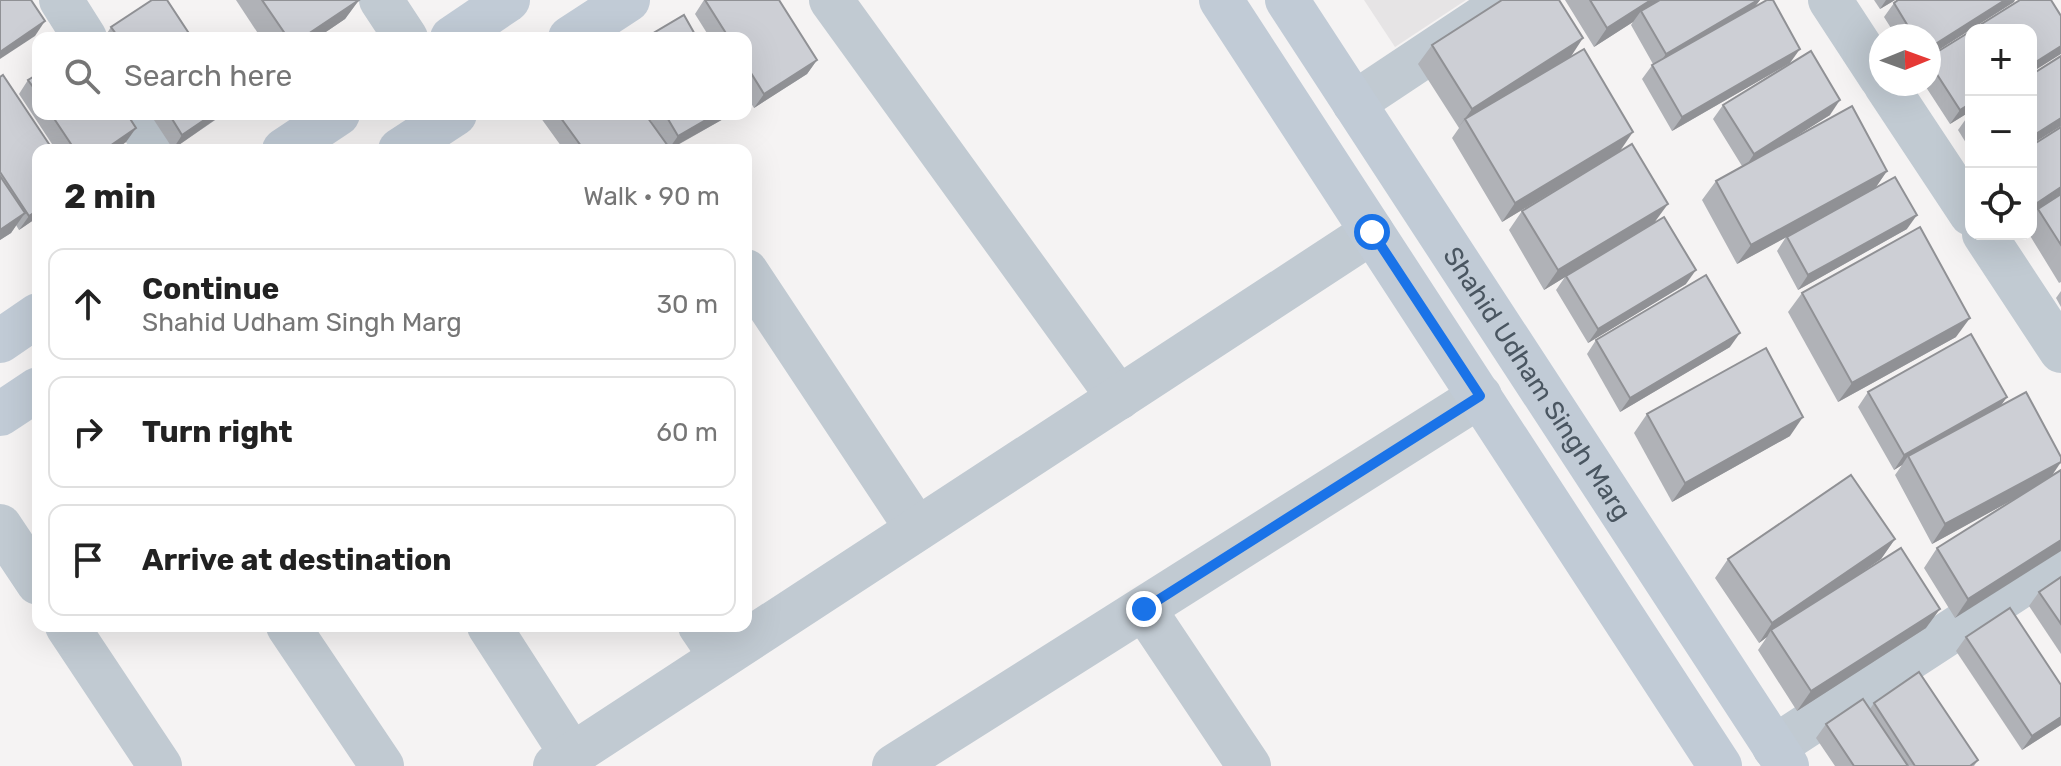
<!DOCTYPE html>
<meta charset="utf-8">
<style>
:root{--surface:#fff;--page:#f2f2f2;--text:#222;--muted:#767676;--line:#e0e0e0}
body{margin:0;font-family:Rubik,sans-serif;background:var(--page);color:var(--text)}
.controls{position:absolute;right:24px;top:24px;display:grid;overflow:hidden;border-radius:16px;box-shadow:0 8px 32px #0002}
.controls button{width:72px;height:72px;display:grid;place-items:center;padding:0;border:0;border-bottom:2px solid var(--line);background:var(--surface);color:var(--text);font:40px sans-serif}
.compass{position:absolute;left:1869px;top:24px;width:72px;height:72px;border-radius:50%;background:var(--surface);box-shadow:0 8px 32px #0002;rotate:89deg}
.stop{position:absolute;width:24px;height:24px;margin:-18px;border:6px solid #1a73e8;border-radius:50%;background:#fff}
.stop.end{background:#1a73e8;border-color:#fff;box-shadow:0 2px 8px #0008}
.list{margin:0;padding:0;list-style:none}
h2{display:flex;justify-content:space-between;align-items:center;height:104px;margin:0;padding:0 32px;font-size:34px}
h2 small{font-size:26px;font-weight:400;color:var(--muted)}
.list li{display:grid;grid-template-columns:52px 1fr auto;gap:24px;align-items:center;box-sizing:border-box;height:112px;margin:0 16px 16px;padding:0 16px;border:2px solid var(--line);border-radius:16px}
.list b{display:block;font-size:30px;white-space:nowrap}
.list p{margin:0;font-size:26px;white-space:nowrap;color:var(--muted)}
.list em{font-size:26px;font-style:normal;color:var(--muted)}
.icon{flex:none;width:44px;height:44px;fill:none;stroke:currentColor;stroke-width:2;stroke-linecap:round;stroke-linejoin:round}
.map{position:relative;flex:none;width:2061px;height:766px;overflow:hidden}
.search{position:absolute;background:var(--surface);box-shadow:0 8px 32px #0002;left:32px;top:32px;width:720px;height:88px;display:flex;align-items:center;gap:20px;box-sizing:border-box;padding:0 28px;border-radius:16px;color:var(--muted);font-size:30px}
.panel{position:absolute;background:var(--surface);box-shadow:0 8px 32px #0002;left:32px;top:144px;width:720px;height:488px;border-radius:16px}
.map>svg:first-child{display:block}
</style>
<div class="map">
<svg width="2061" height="766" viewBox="0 0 2061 766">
<rect width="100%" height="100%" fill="#f5f3f3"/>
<polygon fill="#e6e4e5" points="1364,0 1466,0 1395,47"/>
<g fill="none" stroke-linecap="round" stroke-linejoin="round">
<g stroke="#c1cad2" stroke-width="44">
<polyline points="61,0 85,38"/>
<polyline points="381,0 406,38"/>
<polyline points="831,0 1119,398"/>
<polyline points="1830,0 1881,78"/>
<polyline points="1885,84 1971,214"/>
<polyline points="1354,103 1509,0"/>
<polyline points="134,114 157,150"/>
<polyline points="1984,234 2061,351"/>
<polyline points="746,271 917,529"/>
<polyline points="0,526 38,583"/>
<polyline points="1144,609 1249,766"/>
<polyline points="67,626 160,766"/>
<polyline points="288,626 382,766"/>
<polyline points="489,626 572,755"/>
<polyline points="700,626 721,657"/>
<polyline points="1774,747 2061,560"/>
<polyline points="555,766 1372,232"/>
<polyline points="894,766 1480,396"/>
</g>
<g stroke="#c1cbd6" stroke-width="44">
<polyline points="1221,0 1720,766"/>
<path id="s1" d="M1287,0L1787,766"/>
<polyline points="452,38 508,0"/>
<polyline points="570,38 628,0"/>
<polyline points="284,150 338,114"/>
<polyline points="400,150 455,114"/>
<polyline points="0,341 38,315"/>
<polyline points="0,414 38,389"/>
</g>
</g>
<g fill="#b0b2b7">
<polygon points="236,0 359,0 345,19 317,38 261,38"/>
<polygon points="704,0 817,60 807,74 754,108 746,95 746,38 710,38 695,14"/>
<polygon points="1565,0 1760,0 1755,6 1790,63 1672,131 1642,79 1653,64 1631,25 1633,22 1594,47"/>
<polygon points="1874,0 1895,0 1880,9"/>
<polygon points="2014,2 1929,56 1929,36 1896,36 1884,17 1894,3"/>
<polygon points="111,27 192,38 104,38"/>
<polygon points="1971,31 1971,111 1950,124 1924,84 1929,84 1929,57"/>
<polygon points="1432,45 1570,57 1620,151 1502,222 1452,138 1459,128 1418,64"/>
<polygon points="38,74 38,114 127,114 136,128 126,142 115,150 56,150 19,94 28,80"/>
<polygon points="0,77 38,150 38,217 19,230 16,225 11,233 0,240"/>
<polygon points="1723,105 1830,115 1786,142 1887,171 1875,188 1907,229 1798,290 1777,251 1786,237 1737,264 1702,200 1716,181 1742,166 1713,119"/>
<polygon points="150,114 224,114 173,149"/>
<polygon points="538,114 645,114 655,128 647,114 727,114 725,118 669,150 667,149 666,150 564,150"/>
<polygon points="1971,114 1971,151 1958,130 1968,116"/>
<polygon points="2061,127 2061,282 2059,283 2029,234 2031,234 2031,219 2037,210"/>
<polygon points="1522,211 1655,223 1686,284 1588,343 1556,290 1565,277 1544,290 1509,230"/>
<polygon points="2061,291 2061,307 2056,298"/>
<polygon points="1802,293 1956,337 1838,402 1788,312"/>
<polygon points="1596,340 1730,347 1620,412 1587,354"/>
<polygon points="1868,392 2007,397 2000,406 2053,475 2061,470 1955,618 1924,568 1937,548 2021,495 1932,544 1895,475 1902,465 1894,470 1858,407"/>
<polygon points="1647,414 1790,436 1672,502 1634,433"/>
<polygon points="1895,539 1881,559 1847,582 1926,628 1797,711 1758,650 1767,637 1759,643 1715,578 1728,559"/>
<polygon points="2061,577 2061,654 2029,606 2039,592"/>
<polygon points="1966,637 2061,725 2022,750 1956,651"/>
<polygon points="1874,703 1978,760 1974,766 1835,766 1816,738 1826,724 1870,709"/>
</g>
<g fill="#909195">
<polygon points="359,0 345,19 317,38 302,38"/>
<polygon points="1651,0 1668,0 1641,11 1633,22 1594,47 1607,28"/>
<polygon points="1758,0 1760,0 1751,12 1656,68 1666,54"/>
<polygon points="1886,0 1895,0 1880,9"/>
<polygon points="2005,0 2015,0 2014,2 1929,56 1929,48"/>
<polygon points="45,21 35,36 0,59 0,52"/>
<polygon points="1583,38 1570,58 1465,119 1458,128 1472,109"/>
<polygon points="2061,46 2061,54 2031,73 2031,65"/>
<polygon points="1800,49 1790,63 1672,131 1682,117"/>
<polygon points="817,60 807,74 754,108 764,94"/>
<polygon points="1840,100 1830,115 1744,169 1754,154"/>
<polygon points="1971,103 1971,111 1950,124 1960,110"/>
<polygon points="213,114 223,114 173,149 182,135"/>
<polygon points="716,114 727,114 725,118 668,150 678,136"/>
<polygon points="2061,118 2061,126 2031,145 2031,137"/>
<polygon points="136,128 126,142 115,150 104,150"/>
<polygon points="1633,132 1620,151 1502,222 1515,203"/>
<polygon points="1887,171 1874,190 1737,264 1751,245"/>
<polygon points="2061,187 2061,195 2031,214 2031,207"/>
<polygon points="1668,204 1654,223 1544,290 1558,270"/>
<polygon points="38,210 38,217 19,230 29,216"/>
<polygon points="25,213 11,233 0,240 0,230"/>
<polygon points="1917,215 1907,229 1798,290 1808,275"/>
<polygon points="1696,270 1686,284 1588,343 1598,329"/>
<polygon points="1970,318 1956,337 1838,402 1852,383"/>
<polygon points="1740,333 1730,347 1620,412 1630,398"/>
<polygon points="2007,397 1997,411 1908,456 1902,465 1894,470 1904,455"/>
<polygon points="1803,417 1790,436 1672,502 1685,483"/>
<polygon points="2061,462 2049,480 1932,544 1945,524"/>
<polygon points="1895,539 1881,559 1773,633 1771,630 1767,637 1759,643 1772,623"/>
<polygon points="2061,540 2061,551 1955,618 1968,599"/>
<polygon points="1940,609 1926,628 1797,711 1811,691"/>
<polygon points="2061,717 2061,725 2022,750 2032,736"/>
</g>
<g fill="#cdcfd5" stroke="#909195" stroke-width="2">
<polygon points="0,0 31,0 45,21 0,52"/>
<polygon points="152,0 167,0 192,38 119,38 111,27"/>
<polygon points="262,0 359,0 302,38 288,38"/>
<polygon points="705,0 779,0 817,60 764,94 746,65 746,38 729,38"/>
<polygon points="1502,0 1559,0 1583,38 1472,109 1432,45"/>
<polygon points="1590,0 1651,0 1607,28"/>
<polygon points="1660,0 1758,0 1666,54 1641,11"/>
<polygon points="1767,0 1773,0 1800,49 1682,117 1652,65"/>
<polygon points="1898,0 2005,0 1929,48 1929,36 1914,36 1894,3"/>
<polygon points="2020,0 2051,0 2061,16 2061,46 2031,65 2031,30 1972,30"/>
<polygon points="684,15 697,38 645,38"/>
<polygon points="1971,31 1971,103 1960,110 1929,62 1929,57"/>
<polygon points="1584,49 1633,132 1515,203 1465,119"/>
<polygon points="1811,51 1840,100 1754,154 1723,105"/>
<polygon points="2061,56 2061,118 2031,137 2031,75"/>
<polygon points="38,74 38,94 28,80"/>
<polygon points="3,75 53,150 38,150 38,210 29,216 0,172 0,77"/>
<polygon points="1852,106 1887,171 1751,245 1716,181"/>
<polygon points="51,114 127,114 136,128 104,150 75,150"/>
<polygon points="169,114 213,114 182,135"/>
<polygon points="558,114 645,114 668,146 663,150 584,150"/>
<polygon points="665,114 716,114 678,136"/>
<polygon points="2061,127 2061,187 2031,207 2031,146"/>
<polygon points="1632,144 1668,204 1558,270 1522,211"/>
<polygon points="0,176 25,213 0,230"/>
<polygon points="1895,177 1917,215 1808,275 1787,237"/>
<polygon points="2061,194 2061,245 2038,209"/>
<polygon points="1664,217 1696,270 1598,329 1566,276"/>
<polygon points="1920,227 1970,318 1852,383 1802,293"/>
<polygon points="1706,275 1740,333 1630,398 1596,340"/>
<polygon points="1971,334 2007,397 1904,455 1868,392"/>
<polygon points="1766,348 1803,417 1685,483 1647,414"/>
<polygon points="2026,392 2061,457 2061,462 1945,524 1908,456"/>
<polygon points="2061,470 2061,540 1968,599 1937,548"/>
<polygon points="1851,475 1895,539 1772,623 1728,559"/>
<polygon points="1901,548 1940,609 1811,691 1771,630"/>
<polygon points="2061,577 2061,624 2039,592"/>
<polygon points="2010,608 2061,685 2061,717 2032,736 1966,637"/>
<polygon points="1919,672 1978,760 1970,766 1915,766 1874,703"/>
<polygon points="1863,699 1908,766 1854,766 1826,724"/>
</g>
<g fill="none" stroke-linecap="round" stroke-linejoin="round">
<polyline stroke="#1a73e8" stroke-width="10" points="1144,609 1480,396 1372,232"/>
</g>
<g text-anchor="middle" stroke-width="6" stroke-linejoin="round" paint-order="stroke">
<g font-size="26" fill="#4a5661" stroke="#fff">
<text dy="9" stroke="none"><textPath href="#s1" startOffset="458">Shahid Udham Singh Marg</textPath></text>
</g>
</g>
</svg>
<div class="controls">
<button>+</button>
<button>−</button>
<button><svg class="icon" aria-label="locate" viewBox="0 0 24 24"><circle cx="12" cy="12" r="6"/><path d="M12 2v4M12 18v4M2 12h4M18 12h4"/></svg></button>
</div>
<svg class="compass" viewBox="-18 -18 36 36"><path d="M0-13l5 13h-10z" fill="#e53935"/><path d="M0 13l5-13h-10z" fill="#767676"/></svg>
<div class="stop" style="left:1372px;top:232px"></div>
<div class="stop end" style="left:1144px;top:609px"></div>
<div class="search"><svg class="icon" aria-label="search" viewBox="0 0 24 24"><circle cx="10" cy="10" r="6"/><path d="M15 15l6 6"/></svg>Search here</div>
<section class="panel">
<h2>2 min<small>Walk · 90 m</small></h2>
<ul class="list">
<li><svg class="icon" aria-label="ahead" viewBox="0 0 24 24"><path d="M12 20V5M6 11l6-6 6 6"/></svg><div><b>Continue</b><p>Shahid Udham Singh Marg</p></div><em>30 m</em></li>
<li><svg class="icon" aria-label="right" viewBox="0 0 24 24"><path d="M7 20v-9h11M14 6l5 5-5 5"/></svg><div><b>Turn right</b></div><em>60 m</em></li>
<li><svg class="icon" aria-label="arrive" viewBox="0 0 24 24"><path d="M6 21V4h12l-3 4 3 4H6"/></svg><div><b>Arrive at destination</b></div></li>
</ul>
</section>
</div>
